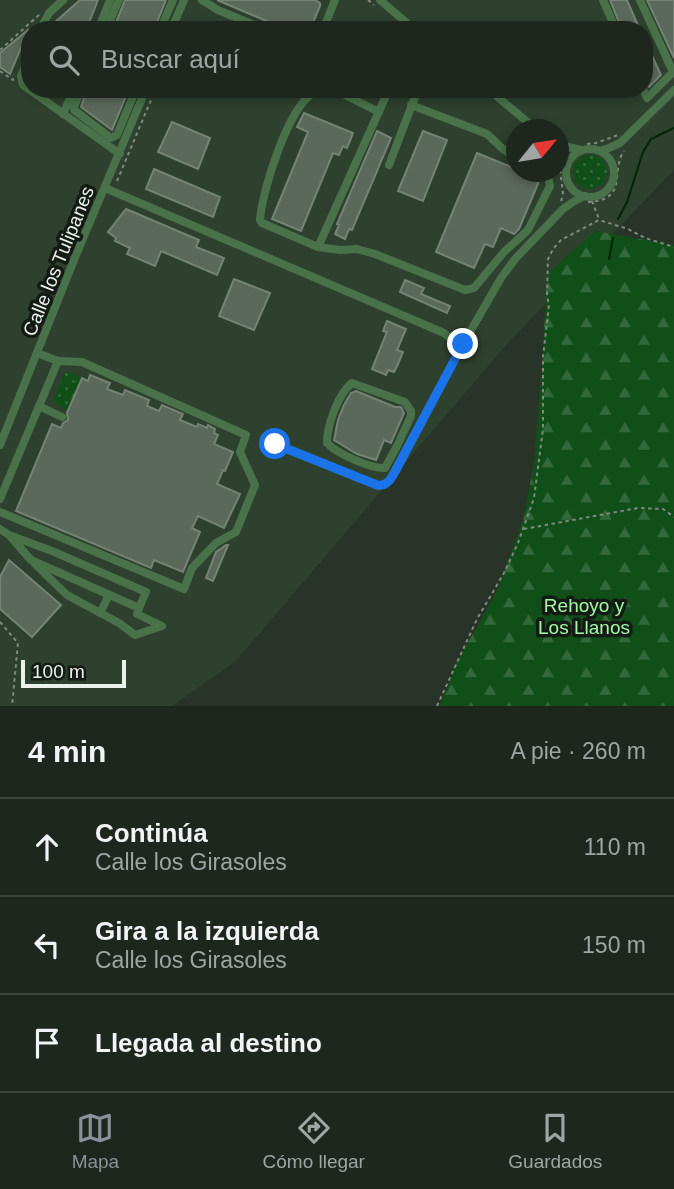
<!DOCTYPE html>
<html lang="es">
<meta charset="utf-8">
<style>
:root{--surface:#1d271d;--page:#2a332a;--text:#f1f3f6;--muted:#a0a5a4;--line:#3b443b;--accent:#8c9099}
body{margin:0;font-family:Arial,sans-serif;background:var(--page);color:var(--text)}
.compass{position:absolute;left:506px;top:119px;width:63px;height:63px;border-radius:50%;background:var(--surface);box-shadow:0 4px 10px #0003;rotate:60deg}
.scale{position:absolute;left:21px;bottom:18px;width:105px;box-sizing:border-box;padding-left:7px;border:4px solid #eaf3ea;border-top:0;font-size:19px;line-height:24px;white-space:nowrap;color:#eaf3ea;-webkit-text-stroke:5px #141a14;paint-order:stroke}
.stop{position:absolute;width:21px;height:21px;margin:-16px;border:5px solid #1a73e8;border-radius:50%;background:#fff}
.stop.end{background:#1a73e8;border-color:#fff;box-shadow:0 2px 7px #0008}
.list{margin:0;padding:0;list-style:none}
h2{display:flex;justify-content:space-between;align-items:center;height:91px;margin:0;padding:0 28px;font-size:30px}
h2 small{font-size:23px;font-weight:400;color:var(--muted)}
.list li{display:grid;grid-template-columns:46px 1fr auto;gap:21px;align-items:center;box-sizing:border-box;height:98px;padding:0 28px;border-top:2px solid var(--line)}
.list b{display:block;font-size:26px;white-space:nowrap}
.list p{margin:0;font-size:23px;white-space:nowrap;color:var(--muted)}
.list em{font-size:23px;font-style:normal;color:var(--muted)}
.icon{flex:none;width:38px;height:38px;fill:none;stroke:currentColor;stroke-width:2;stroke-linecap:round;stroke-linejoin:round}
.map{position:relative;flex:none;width:674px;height:706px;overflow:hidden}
.search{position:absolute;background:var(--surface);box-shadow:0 4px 10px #0003;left:21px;right:21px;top:21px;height:77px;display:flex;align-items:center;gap:18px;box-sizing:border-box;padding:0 24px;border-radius:28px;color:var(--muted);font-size:26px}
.sheet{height:385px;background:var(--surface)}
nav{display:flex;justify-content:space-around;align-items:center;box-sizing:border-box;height:98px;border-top:2px solid var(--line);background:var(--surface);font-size:19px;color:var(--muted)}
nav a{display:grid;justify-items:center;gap:4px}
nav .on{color:var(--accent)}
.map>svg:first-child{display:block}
</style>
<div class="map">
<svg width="674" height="706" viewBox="0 0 674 706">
<defs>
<pattern id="forest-firs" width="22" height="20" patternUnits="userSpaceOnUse" patternTransform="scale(1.75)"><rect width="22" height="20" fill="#104f18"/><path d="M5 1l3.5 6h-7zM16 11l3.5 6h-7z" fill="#33693a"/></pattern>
<pattern id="park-dots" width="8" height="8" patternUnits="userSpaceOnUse" patternTransform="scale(1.75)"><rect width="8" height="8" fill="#104f18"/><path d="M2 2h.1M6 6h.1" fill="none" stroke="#33693a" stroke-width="1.8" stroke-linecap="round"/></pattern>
</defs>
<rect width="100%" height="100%" fill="#273427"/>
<path fill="#2e402e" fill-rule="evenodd" d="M0,0H674V170L507,344L235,662L172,706H0ZM30,30H644V89H30ZM516,130H558V172H516Z"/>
<polygon fill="url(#forest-firs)" points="595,231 674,245 674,706 440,706 456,664 496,593 523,520 534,463 542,364 547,274"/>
<g fill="url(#park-dots)">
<circle cx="590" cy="172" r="17"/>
<polygon points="67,371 82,378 68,411 55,403 53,400 64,373"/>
</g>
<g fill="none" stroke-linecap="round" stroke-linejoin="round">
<g stroke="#032507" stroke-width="2">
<polyline points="618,219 627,202 643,152 651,139 674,128"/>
<polyline points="609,259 613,238"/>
</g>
</g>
<g fill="#5b695b" stroke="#748374" stroke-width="2">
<polygon points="80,0 98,0 86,30 52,30 55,22"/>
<polygon points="125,0 166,0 154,30 113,30"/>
<polygon points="217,0 315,0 320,3 320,6 310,30 283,30 283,28"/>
<polygon points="610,0 627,0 640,30 622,30"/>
<polygon points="647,0 674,0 674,58"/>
<polygon points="29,29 10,74 0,67 0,53"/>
<polygon points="644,38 661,75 649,87 644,83"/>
<polygon points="87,89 129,89 112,130 81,107"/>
<polygon points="304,113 353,133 347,148 343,146 339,155 333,153 301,231 272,219 308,132 297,127"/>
<polygon points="172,122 210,138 198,169 158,152"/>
<polygon points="377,131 391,138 352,230 349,229 345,239 335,234 339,225 337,224"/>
<polygon points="423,131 447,140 423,201 398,191"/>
<polygon points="477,153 516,169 516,172 522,172 540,179 519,229 514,234 501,228 493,247 485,244 474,268 436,252"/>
<polygon points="154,169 220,197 213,217 146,189"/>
<polygon points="126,209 199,240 196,247 224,258 217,275 161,251 155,266 127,254 130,248 115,241 116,238 108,232"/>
<polygon points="234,279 270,293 254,330 219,316"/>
<polygon points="405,280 424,288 421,294 450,306 447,313 400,292"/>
<polygon points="387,321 406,329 397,350 403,352 398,364 394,372 388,370 386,375 372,369 387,332 383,331"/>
<polygon points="90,375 110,383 107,389 123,395 125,390 149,400 147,406 159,411 162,405 183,414 180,420 197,427 198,424 207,428 208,425 215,429 214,433 218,435 214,444 233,452 225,471 223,470 217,484 240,494 224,528 198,516 192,528 200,532 183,572 154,560 151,568 16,511 52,424 61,428 63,423 68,420 67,413 82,378 88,381"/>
<polygon points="356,391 395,407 401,407 404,413 391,443 384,440 376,460 357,454 334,440 338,420 344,405 351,393"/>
<polygon points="226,545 228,545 213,581 206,578 216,552"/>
<polygon points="9,560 61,605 32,637 0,609 0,577"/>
</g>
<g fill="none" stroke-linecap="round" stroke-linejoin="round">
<g stroke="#7f8b7f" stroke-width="2" stroke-dasharray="3.5 3.5" stroke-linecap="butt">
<polyline points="368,0 374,5"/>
<polyline points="421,25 426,30"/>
<polyline points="0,50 40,14"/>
<polyline points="23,51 30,35"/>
<polyline points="0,71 13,80 13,76"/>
<polyline points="476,89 481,93"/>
<polyline points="587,144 596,143 618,135"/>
<polyline points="560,170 563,193 561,202"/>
<polyline points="117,181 151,100"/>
<polyline points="592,201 599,219"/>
<path d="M588,202C629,200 610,171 624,151"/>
<polyline points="524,529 638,508 663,509 674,517"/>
<polyline points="0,622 18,643 12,706"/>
<polyline points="437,706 477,619 504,573 518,543 534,498 543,429 543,357 549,305 547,296 548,259 553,249 561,240 599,220 628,229 645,238 674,247"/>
</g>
<g stroke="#49724a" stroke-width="8">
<polyline points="202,0 218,10 266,30"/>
<polyline points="380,0 415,30"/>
<polyline points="603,0 616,30"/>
<polyline points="640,0 673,72"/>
<polyline points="40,30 49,13 63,0"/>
<polyline points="98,30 110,0"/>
<polyline points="106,30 119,0"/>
<polyline points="160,30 173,0"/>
<polyline points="171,30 184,0"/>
<polyline points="323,30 335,0"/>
<polyline points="30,55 21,76 23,85 120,154"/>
<polyline points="81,89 74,107 74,110 111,138 117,135 136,89"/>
<path d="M329,89C324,90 317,90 313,93C288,108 262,191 260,220L262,223L318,247L389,89"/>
<polyline points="333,89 379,112"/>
<polyline points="488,89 537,130"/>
<polyline points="643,89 647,98 674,71"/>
<polyline points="411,105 487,134 503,149 516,158"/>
<polyline points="63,114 74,89"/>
<polyline points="558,145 582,150"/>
<circle cx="590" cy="173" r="24"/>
<polyline points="558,150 567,166"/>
<polyline points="599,151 609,148 620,143 674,90"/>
<polyline points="389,165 418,89"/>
<polyline points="105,188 444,333 450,338 463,344"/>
<polyline points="318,247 340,250 357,249 375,254 465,290 474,288 504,252 528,230 550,186 548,175 543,172"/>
<path d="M352,383L405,402L411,411V416L397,446L385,468C371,469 336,453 327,443C327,425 338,394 352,383Z"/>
<polyline points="39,406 62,417"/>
<path d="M275,444L377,485C385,487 388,482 392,476L463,344L501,278L515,259L563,209L573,202L585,196"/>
<polyline points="0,445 76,255 146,89"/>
<polyline points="0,499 58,361"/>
<polyline points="0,512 184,589 192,568 216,543 236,532 255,485 240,452 246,435 82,362 58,361 37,353"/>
<polyline points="0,529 9,535 31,560 139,608 146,592 52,551 9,535"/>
<polyline points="35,564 67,595 119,623 135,635 162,626 137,614 139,608"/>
<polyline points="100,613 109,595"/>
</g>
</g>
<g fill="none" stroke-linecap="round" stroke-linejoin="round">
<path stroke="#1a73e8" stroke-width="9" d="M275,444L377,485C388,487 392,477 397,468L463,344"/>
</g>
<g text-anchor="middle" stroke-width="7" stroke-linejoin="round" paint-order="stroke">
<g font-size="19" fill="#eaf3ea" stroke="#141a14">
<text transform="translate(58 261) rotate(-68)" y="7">Calle los Tulipanes</text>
</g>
<g font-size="19" fill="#a1f9a4" stroke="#141a14">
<text x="584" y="612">Rehoyo y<tspan x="584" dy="22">Los Llanos</tspan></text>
</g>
</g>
</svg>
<svg class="compass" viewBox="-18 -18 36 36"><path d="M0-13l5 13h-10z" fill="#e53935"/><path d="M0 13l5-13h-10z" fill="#a0a5a4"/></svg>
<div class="scale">100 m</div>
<div class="stop" style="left:275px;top:444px"></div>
<div class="stop end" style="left:463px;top:344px"></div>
<div class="search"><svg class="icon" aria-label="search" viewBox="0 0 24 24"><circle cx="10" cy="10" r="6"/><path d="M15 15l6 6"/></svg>Buscar aquí</div>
</div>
<section class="sheet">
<h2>4 min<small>A pie · 260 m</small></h2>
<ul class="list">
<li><svg class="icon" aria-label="ahead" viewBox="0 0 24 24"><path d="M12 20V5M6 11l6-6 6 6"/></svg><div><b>Continúa</b><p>Calle los Girasoles</p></div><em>110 m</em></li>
<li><svg class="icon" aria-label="left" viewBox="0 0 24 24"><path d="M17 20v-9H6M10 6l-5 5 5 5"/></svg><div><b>Gira a la izquierda</b><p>Calle los Girasoles</p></div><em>150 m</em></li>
<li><svg class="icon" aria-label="arrive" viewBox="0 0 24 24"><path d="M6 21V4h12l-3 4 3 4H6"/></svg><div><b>Llegada al destino</b></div></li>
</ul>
</section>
<nav>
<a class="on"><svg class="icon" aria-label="map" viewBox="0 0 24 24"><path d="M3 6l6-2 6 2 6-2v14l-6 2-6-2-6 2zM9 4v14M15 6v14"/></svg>Mapa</a>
<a><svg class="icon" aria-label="directions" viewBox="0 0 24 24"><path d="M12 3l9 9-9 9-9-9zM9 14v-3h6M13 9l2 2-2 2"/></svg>Cómo llegar</a>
<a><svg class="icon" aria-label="saved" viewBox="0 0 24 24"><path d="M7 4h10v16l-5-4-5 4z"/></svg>Guardados</a>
</nav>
